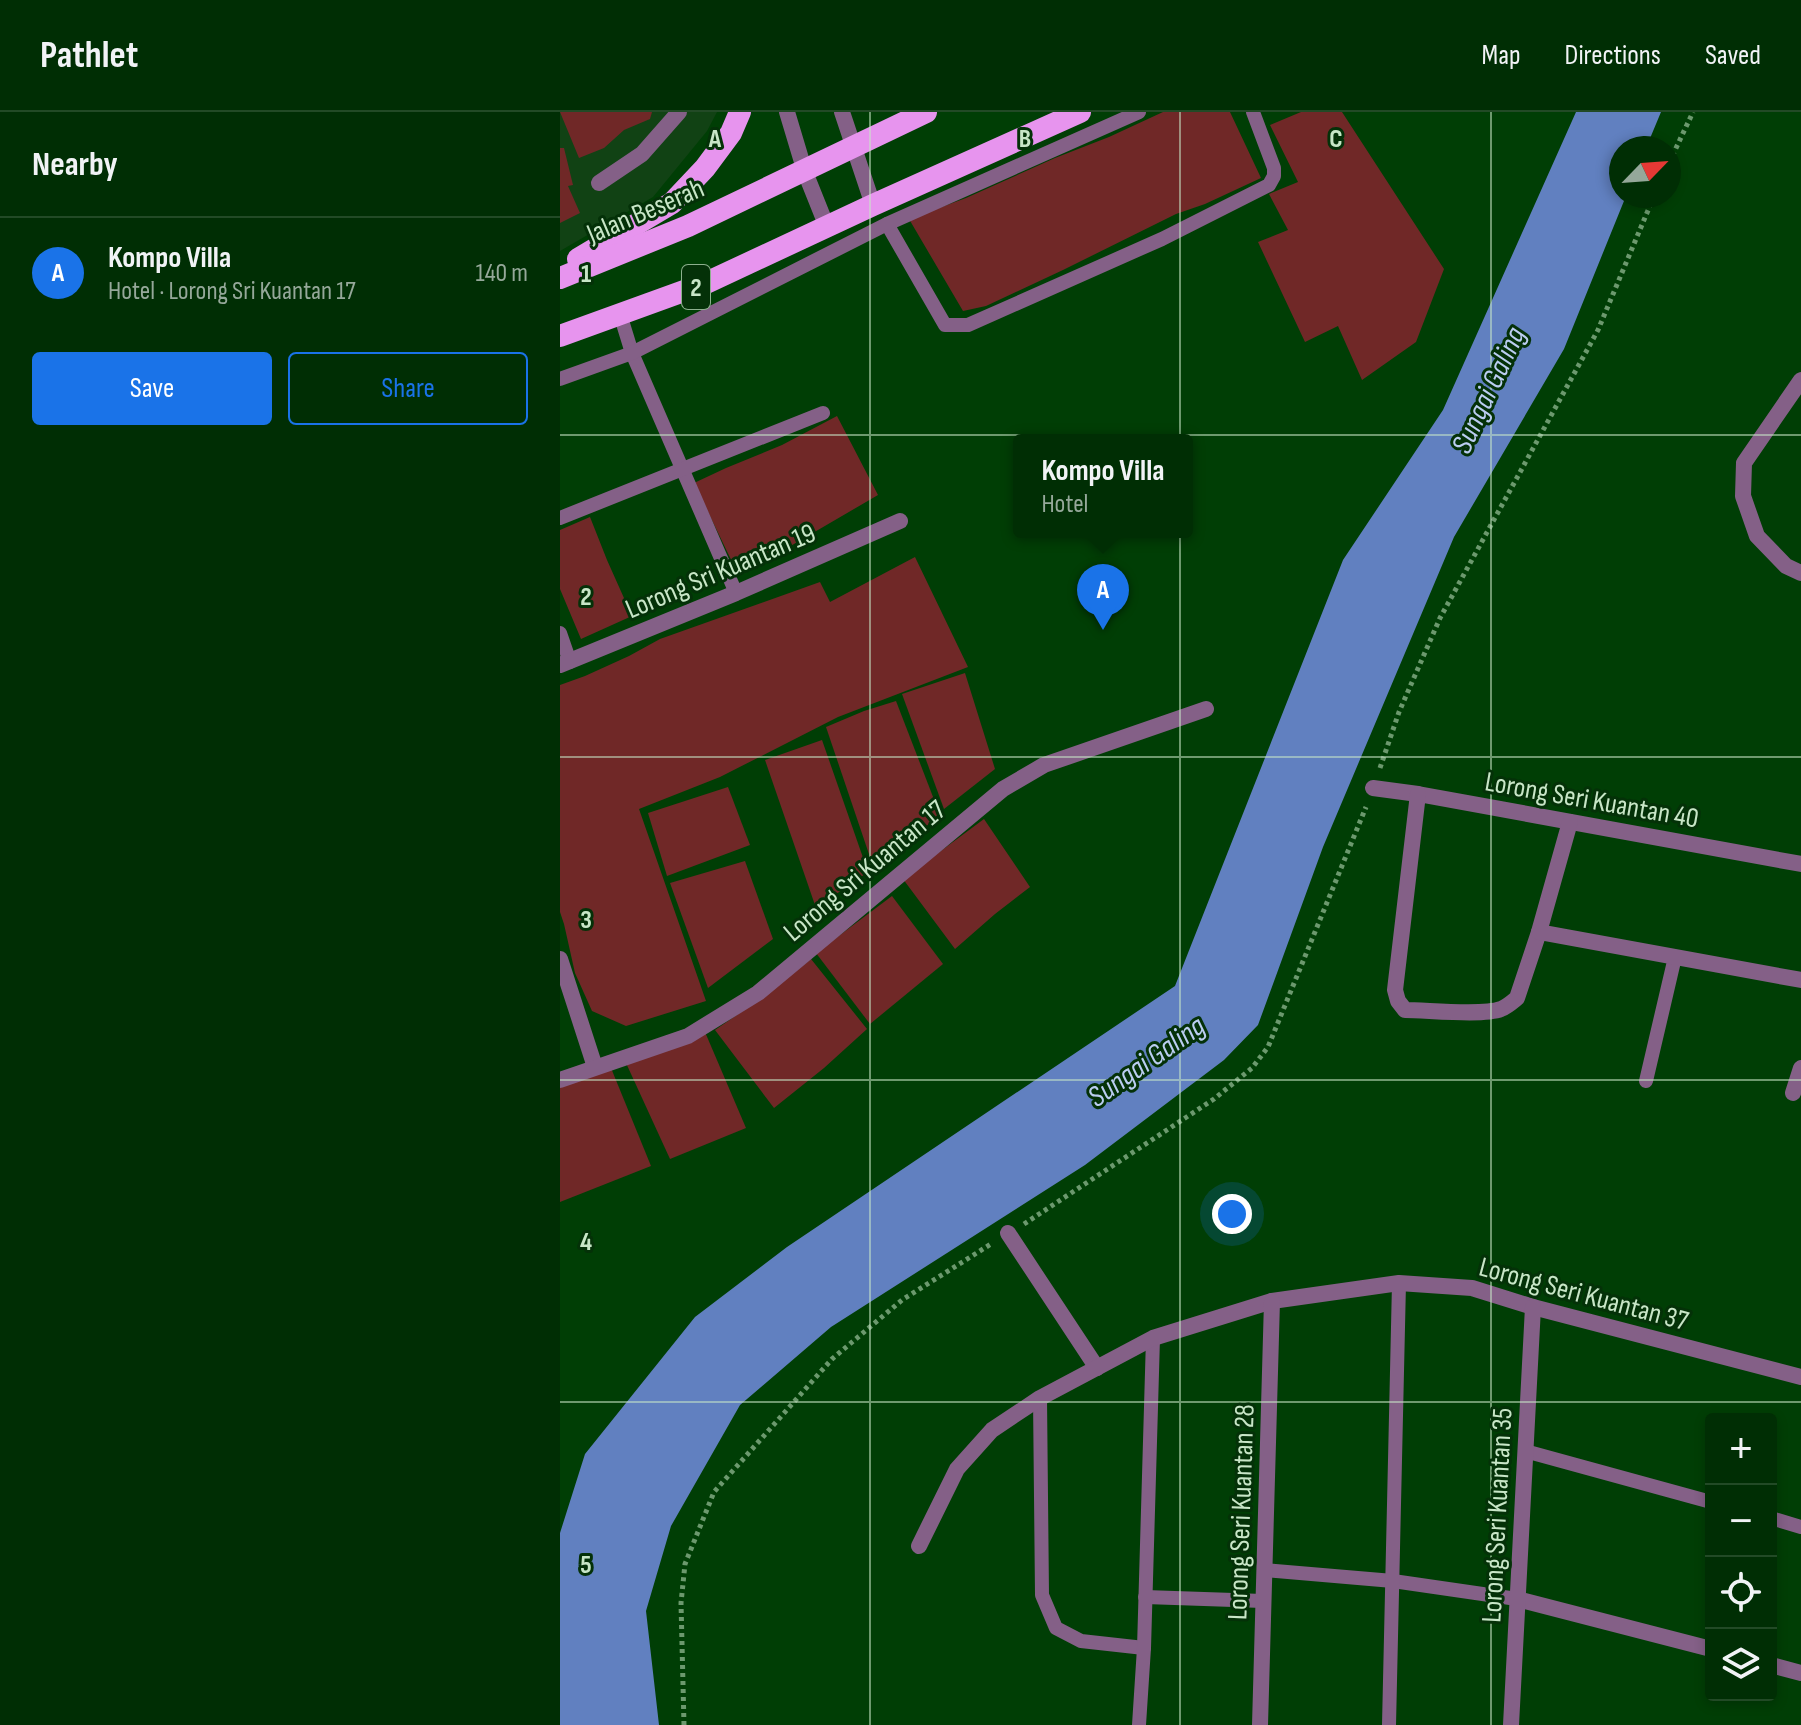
<!DOCTYPE html>
<meta charset="utf-8">
<style>
:root{--surface:#002e04;--page:#0e3a13;--text:#f1f3f6;--muted:#95a89a;--line:#224a26;--accent:#1a73e8}
body{margin:0;font-family:"Sofia Sans Condensed",sans-serif;background:var(--page);color:var(--text)}
.controls{position:absolute;right:24px;bottom:24px;display:grid;overflow:hidden;border-radius:8px;box-shadow:0 4px 12px #0003}
.controls button{width:72px;height:72px;display:grid;place-items:center;padding:0;border:0;border-bottom:2px solid var(--line);background:var(--surface);color:var(--text);font:40px sans-serif}
.compass{position:absolute;left:1049px;top:24px;width:72px;height:72px;border-radius:50%;background:var(--surface);box-shadow:0 4px 12px #0003;rotate:65deg}
.you{position:absolute;left:672px;top:1102px;width:28px;height:28px;margin:-20px;border:6px solid #fff;border-radius:50%;background:#1a73e8;box-shadow:0 0 0 12px #1a73e833}
.badge{display:grid;place-items:center;width:52px;height:52px;border-radius:50%;background:var(--accent);color:#fff;font-size:26px;font-weight:700}
.pin{position:absolute;translate:-50% -66px;filter:drop-shadow(0 2px 4px #0008)}
.pin::after{content:'';position:absolute;top:42px;width:28px;height:24px;background:inherit;clip-path:polygon(0 0,100% 0,50% 100%)}
.popup{position:absolute;left:453px;top:322px;width:180px;height:104px;box-sizing:border-box;display:grid;place-content:center;border-radius:8px;background:var(--surface);filter:drop-shadow(0 2px 6px #0005);font-size:26px;white-space:nowrap;color:var(--muted)}
.popup b{font-size:30px;color:var(--text)}
.popup::after{content:'';position:absolute;left:50%;top:100%;margin-left:-16px;border:16px solid transparent;border-top-color:var(--surface)}
.list{margin:0;padding:0;list-style:none}
h2{display:flex;justify-content:space-between;align-items:center;height:104px;margin:0;padding:0 32px;font-size:34px}
h2 small{font-size:26px;font-weight:400;color:var(--muted)}
.list li{display:grid;grid-template-columns:52px 1fr auto;gap:24px;align-items:center;box-sizing:border-box;height:112px;padding:0 32px;border-top:2px solid var(--line)}
.list b{display:block;font-size:30px;white-space:nowrap}
.list p{margin:0;font-size:26px;white-space:nowrap;color:var(--muted)}
.list em{font-size:26px;font-style:normal;color:var(--muted)}
.actions{display:flex;gap:16px;padding:24px 32px}
.actions a{flex:1;padding:18px 0;border:2px solid var(--accent);border-radius:8px;text-align:center;font-size:28px;color:var(--accent)}
.actions .main{background:var(--accent);color:#fff}
.icon{flex:none;width:44px;height:44px;fill:none;stroke:currentColor;stroke-width:2;stroke-linecap:round;stroke-linejoin:round}
.map{position:relative;flex:none;width:1241px;height:1613px;overflow:hidden}
header{display:flex;align-items:center;gap:48px;box-sizing:border-box;height:112px;padding:0 40px;background:var(--surface);border-bottom:2px solid var(--line)}
header strong{font-size:38px}
nav{display:flex;gap:44px;margin-inline-start:auto;font-size:28px}
main{display:flex}
aside{flex:1;background:var(--surface)}
.map>svg:first-child{display:block}
</style>
<header>
<strong>Pathlet</strong>
<nav><a>Map</a><a>Directions</a><a>Saved</a></nav>
</header>
<main>
<aside>
<h2>Nearby<small></small></h2>
<ul class="list">
<li><span class="badge">A</span><div><b>Kompo Villa</b><p>Hotel · Lorong Sri Kuantan 17</p></div><em>140 m</em></li>
</ul>
<div class="actions"><a class="main">Save</a><a>Share</a></div>
</aside>
<div class="map">
<svg width="1241" height="1613" viewBox="0 0 1241 1613">
<rect width="100%" height="100%" fill="#003e05"/>
<polygon fill="#114214" points="0,0 157,0 147,19 93,85 0,139"/>
<polygon fill="#6180c0" points="1016,0 1101,0 1086,36 1061,36 1061,84 1066,84 1004,237 894,425 763,735 698,913 664,948 525,1053 271,1215 180,1293 111,1414 86,1499 99,1613 0,1613 0,1421 25,1342 135,1205 227,1135 615,874 783,448 883,298"/>
<g fill="#702827">
<polygon points="0,0 92,0 90,7 64,18 44,36 19,46"/>
<polygon points="603,0 670,0 701,66 645,92 616,102 503,158 426,194 403,199 349,107 406,86 495,46 549,25"/>
<polygon points="741,0 782,0 884,157 856,230 802,268 778,214 745,230 698,130 728,118 709,82 738,70 710,13"/>
<polygon points="0,36 4,36 13,73 8,74 20,101 0,111"/>
<polygon points="277,304 318,383 210,446 177,460 134,371 166,356 222,333"/>
<polygon points="30,405 47,448 72,504 21,527 0,477 0,418"/>
<polygon points="355,445 408,555 278,605 160,665 79,697 146,889 66,914 32,899 15,861 4,812 0,800 0,573 25,564 69,544 100,527 260,470 270,490"/>
<polygon points="405,561 435,657 384,697 342,582"/>
<polygon points="336,589 380,703 349,728 312,751 266,615 304,599"/>
<polygon points="262,628 308,760 256,796 205,648"/>
<polygon points="168,675 190,733 107,764 88,701"/>
<polygon points="424,707 470,775 435,802 395,837 343,767"/>
<polygon points="185,749 213,827 148,876 110,771"/>
<polygon points="332,784 383,852 310,912 256,841"/>
<polygon points="251,847 307,917 264,956 214,996 155,918 206,883"/>
<polygon points="145,920 186,1016 110,1047 66,951"/>
<polygon points="51,956 91,1054 0,1090 0,974"/>
</g>
<g fill="none" stroke-linecap="round" stroke-linejoin="round">
<g stroke="#6c996e" stroke-width="5" stroke-dasharray="4 4" stroke-linecap="butt">
<polyline points="1109,51 1133,0"/>
<polyline points="820,656 839,600 880,506 1038,218 1094,84"/>
<polyline points="464,1112 654,987 692,956 708,935 806,695"/>
<polyline points="124,1613 121,1491 125,1452 154,1380 272,1247 342,1188 431,1132"/>
</g>
<g stroke="#846087" stroke-width="14">
<polyline points="327,112 385,213 408,213 602,127 709,73 714,64 714,56 693,0"/>
<polyline points="60,202 72,241 176,481"/>
<polyline points="0,267 72,241 327,112 579,0"/>
<polyline points="0,406 263,301"/>
<polyline points="0,521 10,550"/>
<polyline points="1086,969 1115,845"/>
<polyline points="480,1286 482,1483 496,1516 521,1529 584,1536"/>
<polyline points="965,1339 1151,1390"/>
<polyline points="1211,1406 1241,1415"/>
<polyline points="705,1458 833,1469 957,1487"/>
<polyline points="585,1485 703,1489"/>
<polyline points="579,1613 584,1536 593,1226"/>
<polyline points="829,1613 839,1171"/>
</g>
<g stroke="#846087" stroke-width="16">
<polyline points="39,71 82,42 119,0"/>
<polyline points="1241,268 1184,351 1183,384 1197,424 1226,454 1241,461"/>
<polyline points="0,553 176,481 340,409"/>
<polyline points="813,676 858,682 1241,752"/>
<path d="M858,682L835,878L838,889L845,898C867,898 923,904 941,897C948,894 952,890 957,886L979,820"/>
<polyline points="1010,710 979,820 1241,868"/>
<polyline points="0,847 35,955"/>
<polyline points="0,968 128,924 198,881 443,677 484,653 646,597"/>
<polyline points="1233,981 1241,956"/>
<polyline points="448,1121 537,1256"/>
<polyline points="359,1434 397,1357 432,1318 480,1286 593,1226 712,1189 839,1171 912,1176 973,1195 1241,1265"/>
<polyline points="957,1487 1151,1537"/>
<polyline points="1211,1553 1241,1561"/>
<polyline points="700,1613 712,1189"/>
<polyline points="951,1613 973,1195"/>
</g>
<g stroke="#846087" stroke-width="16">
<polyline points="227,0 245,60 267,115"/>
<polyline points="282,0 313,93"/>
</g>
<g stroke="#e794ee" stroke-width="22">
<polyline points="18,147 112,91 145,56 171,21 180,0"/>
<polyline points="0,166 128,114 366,0"/>
<polyline points="0,224 146,171 313,93 520,0"/>
</g>
</g>
<path fill="none" stroke="#c8e6c7" stroke-width="2" stroke-opacity="0.55" d="M310,0V1613M620,0V1613M931,0V1613M0,323H1241M0,645H1241M0,968H1241M0,1290H1241"/>
<g text-anchor="middle" stroke-width="6" stroke-linejoin="round" paint-order="stroke">
<rect fill="#043108" stroke="#8db08e" stroke-width="2" x="122" y="153" width="28" height="44" rx="6"/>
<g font-size="26" font-weight="bold" fill="#c8e6c7">
<text x="136" y="184">2</text>
</g>
<g font-size="28" fill="#c8e6c7" stroke="#043108">
<text transform="translate(85 98) rotate(-23)" y="10">Jalan Beserah</text>
<text transform="translate(160 458) rotate(-23)" y="10">Lorong Sri Kuantan 19</text>
<text transform="translate(1032 687) rotate(10)" y="10">Lorong Seri Kuantan 40</text>
<text transform="translate(304 758) rotate(-40)" y="10">Lorong Sri Kuantan 17</text>
<text transform="translate(1024 1181) rotate(15)" y="10">Lorong Seri Kuantan 37</text>
<text transform="translate(680 1400) rotate(-88)" y="10">Lorong Seri Kuantan 28</text>
<text transform="translate(936 1403) rotate(-87)" y="10">Lorong Seri Kuantan 35</text>
</g>
<g font-size="30" font-style="italic" fill="#bbcdf1" stroke="#043108">
<text transform="translate(928 278) rotate(-65)" y="10">Sungai Galing</text>
<text transform="translate(586 949) rotate(-35)" y="10">Sungai Galing</text>
</g>
</g>
<g font-size="26" text-anchor="middle" font-weight="bold" fill="#c8e6c7" stroke="#043108" stroke-width="6" stroke-linejoin="round" paint-order="stroke">
<text x="155" y="35">A</text>
<text x="465" y="35">B</text>
<text x="776" y="35">C</text>
<text x="26" y="170">1</text>
<text x="26" y="493">2</text>
<text x="26" y="816">3</text>
<text x="26" y="1138">4</text>
<text x="26" y="1461">5</text>
</g>
</svg>
<div class="controls">
<button>+</button>
<button>−</button>
<button><svg class="icon" aria-label="locate" viewBox="0 0 24 24"><circle cx="12" cy="12" r="6"/><path d="M12 2v4M12 18v4M2 12h4M18 12h4"/></svg></button>
<button><svg class="icon" aria-label="layers" viewBox="0 0 24 24"><path d="M12 4l9 5-9 5-9-5zM3 14l9 5 9-5"/></svg></button>
</div>
<svg class="compass" viewBox="-18 -18 36 36"><path d="M0-13l5 13h-10z" fill="#e53935"/><path d="M0 13l5-13h-10z" fill="#95a89a"/></svg>
<div class="you"></div>
<div class="pin badge" style="left:543px;top:518px">A</div>
<div class="popup"><b>Kompo Villa</b>Hotel</div>
</div>
</main>
